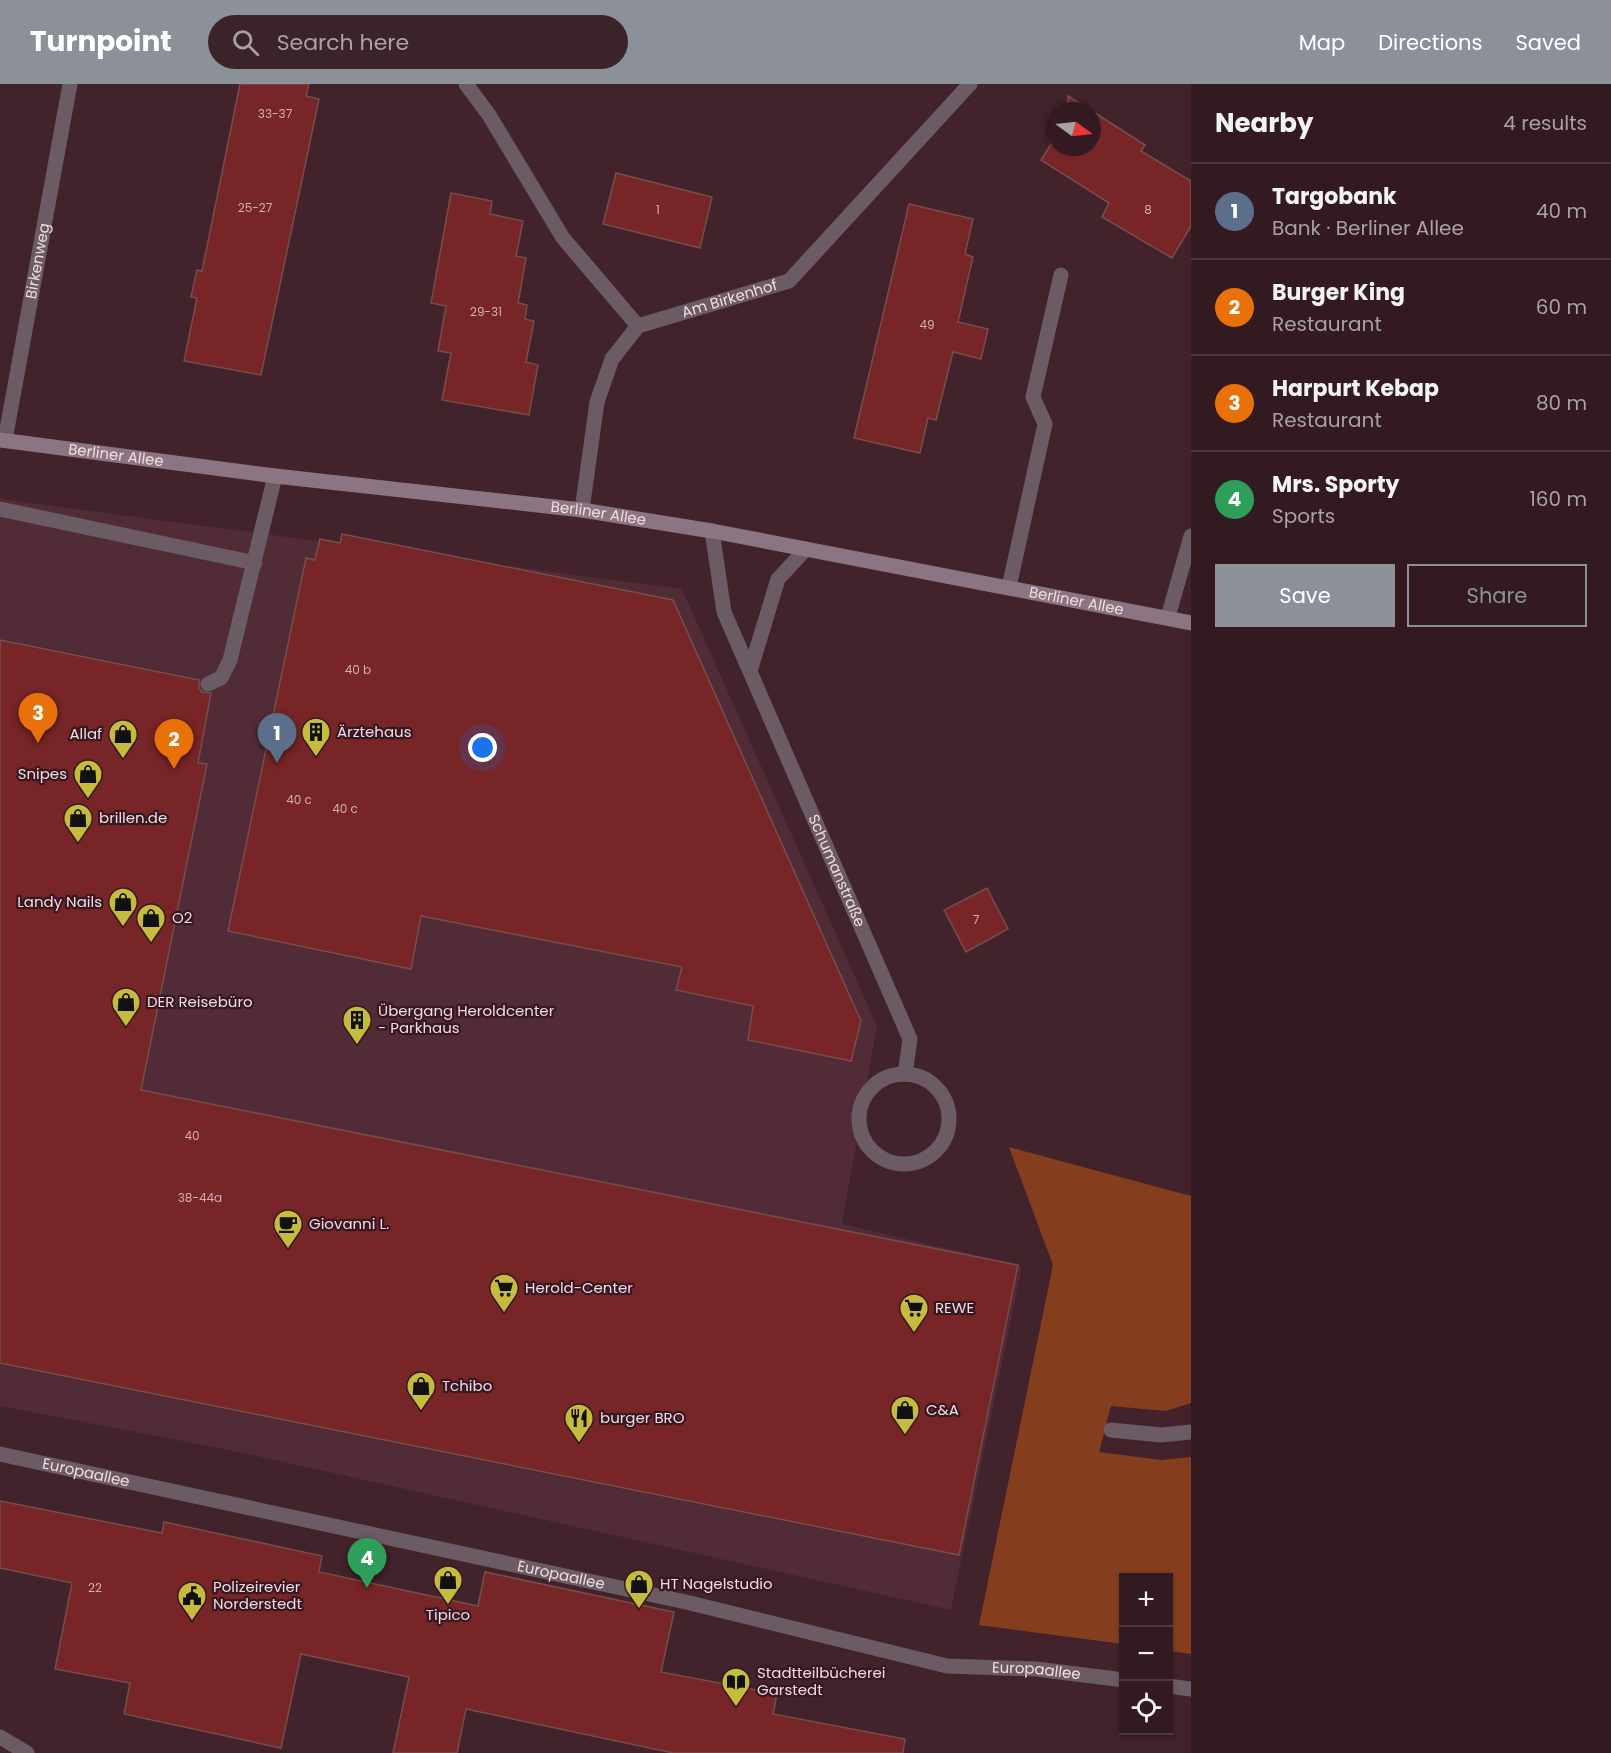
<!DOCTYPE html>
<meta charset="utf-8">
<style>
:root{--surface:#321a20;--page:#3a2329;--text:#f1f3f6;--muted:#a8a1a5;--line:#4d383e;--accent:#8c9099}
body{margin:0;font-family:Poppins,sans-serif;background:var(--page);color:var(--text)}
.controls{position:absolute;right:18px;bottom:18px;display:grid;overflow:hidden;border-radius:0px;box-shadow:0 2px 4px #0004}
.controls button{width:54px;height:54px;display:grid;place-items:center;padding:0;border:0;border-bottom:2px solid var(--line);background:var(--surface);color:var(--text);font:30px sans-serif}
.compass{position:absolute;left:1047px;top:18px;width:54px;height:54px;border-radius:50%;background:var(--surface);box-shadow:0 2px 4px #0004;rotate:105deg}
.you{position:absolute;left:483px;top:664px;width:21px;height:21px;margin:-15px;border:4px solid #fff;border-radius:50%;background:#1a73e8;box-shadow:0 0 0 9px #1a73e833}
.badge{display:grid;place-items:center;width:39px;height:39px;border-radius:50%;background:var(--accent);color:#fff;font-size:20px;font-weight:700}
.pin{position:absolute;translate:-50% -50px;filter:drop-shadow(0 2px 3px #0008)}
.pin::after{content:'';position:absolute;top:32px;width:21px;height:18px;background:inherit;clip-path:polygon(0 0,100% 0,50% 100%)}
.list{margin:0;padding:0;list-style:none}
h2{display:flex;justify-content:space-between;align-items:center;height:78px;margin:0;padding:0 24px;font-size:26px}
h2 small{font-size:20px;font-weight:400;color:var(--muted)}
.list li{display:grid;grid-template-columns:39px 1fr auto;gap:18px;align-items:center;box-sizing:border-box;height:96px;padding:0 24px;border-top:2px solid var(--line)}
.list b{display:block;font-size:22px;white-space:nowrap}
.list p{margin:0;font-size:20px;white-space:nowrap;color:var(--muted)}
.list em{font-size:20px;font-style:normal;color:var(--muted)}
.actions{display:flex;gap:12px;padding:18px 24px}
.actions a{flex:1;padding:14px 0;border:2px solid var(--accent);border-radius:0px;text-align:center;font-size:21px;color:var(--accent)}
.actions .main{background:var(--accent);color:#fff}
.icon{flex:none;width:33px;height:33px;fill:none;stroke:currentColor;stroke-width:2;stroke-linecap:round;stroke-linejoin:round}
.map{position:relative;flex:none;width:1191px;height:1669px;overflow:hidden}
header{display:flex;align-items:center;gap:36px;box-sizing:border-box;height:84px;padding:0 30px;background:var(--accent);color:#fff}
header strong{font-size:28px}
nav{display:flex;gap:33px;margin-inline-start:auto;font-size:21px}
.search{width:420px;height:54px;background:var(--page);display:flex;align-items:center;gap:15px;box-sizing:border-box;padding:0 21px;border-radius:33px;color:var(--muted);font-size:22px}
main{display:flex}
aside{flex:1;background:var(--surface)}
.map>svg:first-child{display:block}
</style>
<header>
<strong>Turnpoint</strong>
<div class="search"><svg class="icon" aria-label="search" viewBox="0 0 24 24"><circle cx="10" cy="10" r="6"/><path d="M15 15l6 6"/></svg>Search here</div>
<nav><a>Map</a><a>Directions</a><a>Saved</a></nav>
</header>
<main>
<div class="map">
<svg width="1191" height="1669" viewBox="0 0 1191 1669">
<rect width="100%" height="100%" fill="#42222b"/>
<polygon fill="#512b36" points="0,415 682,505 877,942 842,1140 1022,1182 951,1526 229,1366 0,1322"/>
<polygon fill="#853e1d" points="1009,1063 1191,1112 1191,1319 1166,1327 1111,1322 1099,1368 1161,1376 1191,1373 1191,1570 1169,1567 1168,1494 1124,1494 1123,1560 979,1541 1053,1181"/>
<g fill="#772527" stroke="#744f4d" stroke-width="1.5">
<polygon points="240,0 309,0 306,12 319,15 261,291 184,277 197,214 191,213 197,186 202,187"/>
<polygon points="1068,12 1092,27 1068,27"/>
<polygon points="1092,27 1145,61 1141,67 1191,97 1191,142 1172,174 1102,133 1109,119 1041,76 1056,52 1056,63 1092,63"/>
<polygon points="616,89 712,113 700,164 603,140"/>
<polygon points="451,109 492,117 490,130 523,137 516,172 526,174 518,219 527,221 525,235 534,237 526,278 538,281 529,331 442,316 451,269 438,267 446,222 431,219"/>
<polygon points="909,120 973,135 965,170 973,173 958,238 988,245 981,275 953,268 936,336 928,334 920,369 854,354"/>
<polygon points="342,450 673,516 861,937 851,977 748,956 753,922 676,906 682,883 421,832 411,885 228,847 306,474 315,476 320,455 340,459"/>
<polygon points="0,556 199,596 199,604 202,608 211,609 198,679 207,680 141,1006 1018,1181 959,1471 0,1279"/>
<polygon points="987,804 1008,845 966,868 944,826"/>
<polygon points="0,1417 162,1449 164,1438 322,1472 319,1488 478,1522 485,1488 674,1528 661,1588 777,1610 773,1630 905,1655 903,1669 673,1669 466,1625 457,1669 393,1669 409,1593 301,1570 281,1664 124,1630 130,1599 55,1585 72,1499 0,1484"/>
</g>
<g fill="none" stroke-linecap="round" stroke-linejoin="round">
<g stroke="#6a5b64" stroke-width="15">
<polyline points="466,0 489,31 563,154 638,242"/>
<polyline points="0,425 255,479"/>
<polyline points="1009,503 1045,340 1033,313 1061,191"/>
<polyline points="1168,533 1191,452"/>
<polyline points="208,600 221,594 230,576 275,392"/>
<polyline points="1111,1346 1161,1351 1191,1348"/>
<path id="s1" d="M0,1370L686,1518L947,1582L1036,1585L1124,1596"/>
<polyline points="1168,1602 1191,1605"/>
</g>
<g stroke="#6a5b64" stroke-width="15">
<path id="s2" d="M5,356L70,0"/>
<path id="s3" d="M582,426L597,318L612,275L638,242L789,197L970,0"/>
<path id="s4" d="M712,447L724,528L910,955L905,990"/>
<polyline points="750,587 778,495 806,465"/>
<circle cx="904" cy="1035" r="45"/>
<polyline points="0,1653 27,1669"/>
</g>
<path stroke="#8b7582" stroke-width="15" id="s5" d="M0,356L275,392L582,426L712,447L1191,539"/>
</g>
<defs>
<g id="building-pin" transform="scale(1.5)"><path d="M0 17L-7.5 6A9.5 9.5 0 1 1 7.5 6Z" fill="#c5bc3d" stroke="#371822"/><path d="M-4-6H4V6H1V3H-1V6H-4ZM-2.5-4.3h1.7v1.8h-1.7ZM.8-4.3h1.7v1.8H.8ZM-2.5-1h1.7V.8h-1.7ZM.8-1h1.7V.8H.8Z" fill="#111"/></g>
<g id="shop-pin" transform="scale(1.5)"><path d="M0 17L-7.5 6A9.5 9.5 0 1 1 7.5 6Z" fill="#c5bc3d" stroke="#371822"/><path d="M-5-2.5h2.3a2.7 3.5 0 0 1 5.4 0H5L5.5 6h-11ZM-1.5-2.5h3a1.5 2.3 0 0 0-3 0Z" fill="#111"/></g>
<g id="cafe-pin" transform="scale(1.5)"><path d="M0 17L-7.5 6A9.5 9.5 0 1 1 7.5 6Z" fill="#c5bc3d" stroke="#371822"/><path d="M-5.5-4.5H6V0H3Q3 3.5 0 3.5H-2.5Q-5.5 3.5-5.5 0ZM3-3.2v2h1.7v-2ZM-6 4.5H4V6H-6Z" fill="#111"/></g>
<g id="supermarket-pin" transform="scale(1.5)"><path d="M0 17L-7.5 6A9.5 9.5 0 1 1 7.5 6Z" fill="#c5bc3d" stroke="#371822"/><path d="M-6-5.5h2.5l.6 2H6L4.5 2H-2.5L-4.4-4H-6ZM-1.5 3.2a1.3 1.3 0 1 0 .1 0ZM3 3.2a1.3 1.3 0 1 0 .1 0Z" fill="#111"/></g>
<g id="restaurant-pin" transform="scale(1.5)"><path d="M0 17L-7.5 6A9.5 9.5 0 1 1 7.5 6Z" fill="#c5bc3d" stroke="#371822"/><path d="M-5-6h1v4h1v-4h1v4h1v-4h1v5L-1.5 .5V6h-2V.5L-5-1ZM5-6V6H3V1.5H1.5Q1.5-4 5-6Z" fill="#111"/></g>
<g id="civic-pin" transform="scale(1.5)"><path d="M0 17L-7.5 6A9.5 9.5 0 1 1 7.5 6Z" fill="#c5bc3d" stroke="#371822"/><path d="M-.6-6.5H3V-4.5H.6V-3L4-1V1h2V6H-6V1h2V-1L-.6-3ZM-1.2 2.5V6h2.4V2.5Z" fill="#111"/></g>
<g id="library-pin" transform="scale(1.5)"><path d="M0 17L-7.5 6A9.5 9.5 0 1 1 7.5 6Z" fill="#c5bc3d" stroke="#371822"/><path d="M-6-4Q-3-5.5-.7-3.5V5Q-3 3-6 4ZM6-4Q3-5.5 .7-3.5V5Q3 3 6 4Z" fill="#111"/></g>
</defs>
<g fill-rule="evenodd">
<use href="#building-pin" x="316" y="648"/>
<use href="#shop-pin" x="123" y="650"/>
<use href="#shop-pin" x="88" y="690"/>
<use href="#shop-pin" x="78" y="734"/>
<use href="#shop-pin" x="123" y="818"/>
<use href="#shop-pin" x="151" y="834"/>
<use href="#shop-pin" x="126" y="918"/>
<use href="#building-pin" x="357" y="936"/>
<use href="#cafe-pin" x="288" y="1140"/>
<use href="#supermarket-pin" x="504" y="1204"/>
<use href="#supermarket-pin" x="914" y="1224"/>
<use href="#shop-pin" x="421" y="1302"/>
<use href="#shop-pin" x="905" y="1326"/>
<use href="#restaurant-pin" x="579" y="1334"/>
<use href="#shop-pin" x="448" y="1496"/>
<use href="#shop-pin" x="639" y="1500"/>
<use href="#civic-pin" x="192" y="1512"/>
<use href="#library-pin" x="736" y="1598"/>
</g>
<g text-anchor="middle" stroke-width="4.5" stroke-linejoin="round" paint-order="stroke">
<g font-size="12" fill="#d2aeb2">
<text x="275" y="34">33-37</text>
<text x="255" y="128">25-27</text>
<text x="658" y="130">1</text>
<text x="1148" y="130">8</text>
<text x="486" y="232">29-31</text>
<text x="927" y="245">49</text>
<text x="358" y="590">40 b</text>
<text x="299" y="720">40 c</text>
<text x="345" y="729">40 c</text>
<text x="976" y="840">7</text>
<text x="192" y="1056">40</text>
<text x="200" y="1118">38-44a</text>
<text x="95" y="1508">22</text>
</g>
<g font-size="15" fill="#f1dbe0" stroke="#371822">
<text dy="5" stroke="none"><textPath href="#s2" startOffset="182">Birkenweg</textPath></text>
<text dy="5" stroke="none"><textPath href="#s3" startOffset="292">Am Birkenhof</textPath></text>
<text dy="5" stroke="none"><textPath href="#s5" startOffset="117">Berliner Allee</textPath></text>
<text dy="5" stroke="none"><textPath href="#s5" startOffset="603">Berliner Allee</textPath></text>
<text dy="5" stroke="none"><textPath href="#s5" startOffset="1089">Berliner Allee</textPath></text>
<text dy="5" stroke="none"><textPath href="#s4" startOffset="364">Schumanstraße</textPath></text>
<text dy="5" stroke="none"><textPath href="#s1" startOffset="88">Europaallee</textPath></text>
<text dy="5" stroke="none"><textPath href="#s1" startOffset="574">Europaallee</textPath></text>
<text dy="5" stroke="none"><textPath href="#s1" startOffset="1060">Europaallee</textPath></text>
</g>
<g font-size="15" fill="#f1dbe0" stroke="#371822" text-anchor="start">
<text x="337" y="653">Ärztehaus</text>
<text x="102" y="655" text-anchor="end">Allaf</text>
<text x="67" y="695" text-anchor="end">Snipes</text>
<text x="99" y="739">brillen.de</text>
<text x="102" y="823" text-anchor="end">Landy Nails</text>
<text x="172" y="839">O2</text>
<text x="147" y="923">DER Reisebüro</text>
<text x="378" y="932">Übergang Heroldcenter<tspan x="378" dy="17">- Parkhaus</tspan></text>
<text x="309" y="1145">Giovanni L.</text>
<text x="525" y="1209">Herold-Center</text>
<text x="935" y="1229">REWE</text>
<text x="442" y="1307">Tchibo</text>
<text x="926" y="1331">C&amp;A</text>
<text x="600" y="1339">burger BRO</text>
<text x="660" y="1505">HT Nagelstudio</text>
<text x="213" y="1508">Polizeirevier<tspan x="213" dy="17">Norderstedt</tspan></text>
<text x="448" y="1536" text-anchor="middle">Tipico</text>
<text x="757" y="1594">Stadtteilbücherei<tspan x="757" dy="17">Garstedt</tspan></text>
</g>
</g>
</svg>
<div class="controls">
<button>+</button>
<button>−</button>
<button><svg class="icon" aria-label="locate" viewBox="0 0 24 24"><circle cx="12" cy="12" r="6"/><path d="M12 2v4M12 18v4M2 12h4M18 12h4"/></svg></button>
</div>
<svg class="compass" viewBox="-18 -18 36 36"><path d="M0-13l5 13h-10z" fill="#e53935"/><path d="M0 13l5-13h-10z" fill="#a8a1a5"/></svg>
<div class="you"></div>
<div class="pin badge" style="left:277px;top:679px;background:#5c6f8a">1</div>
<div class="pin badge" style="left:174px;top:685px;background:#e8710a">2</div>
<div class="pin badge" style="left:38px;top:659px;background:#e8710a">3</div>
<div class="pin badge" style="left:367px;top:1504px;background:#2e9e5b">4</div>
</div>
<aside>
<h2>Nearby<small>4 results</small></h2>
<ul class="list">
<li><span class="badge" style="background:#5c6f8a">1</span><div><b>Targobank</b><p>Bank · Berliner Allee</p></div><em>40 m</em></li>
<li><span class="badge" style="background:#e8710a">2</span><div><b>Burger King</b><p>Restaurant</p></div><em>60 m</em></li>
<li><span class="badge" style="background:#e8710a">3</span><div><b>Harpurt Kebap</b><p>Restaurant</p></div><em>80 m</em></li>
<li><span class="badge" style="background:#2e9e5b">4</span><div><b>Mrs. Sporty</b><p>Sports</p></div><em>160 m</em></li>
</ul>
<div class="actions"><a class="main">Save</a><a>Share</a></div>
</aside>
</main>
